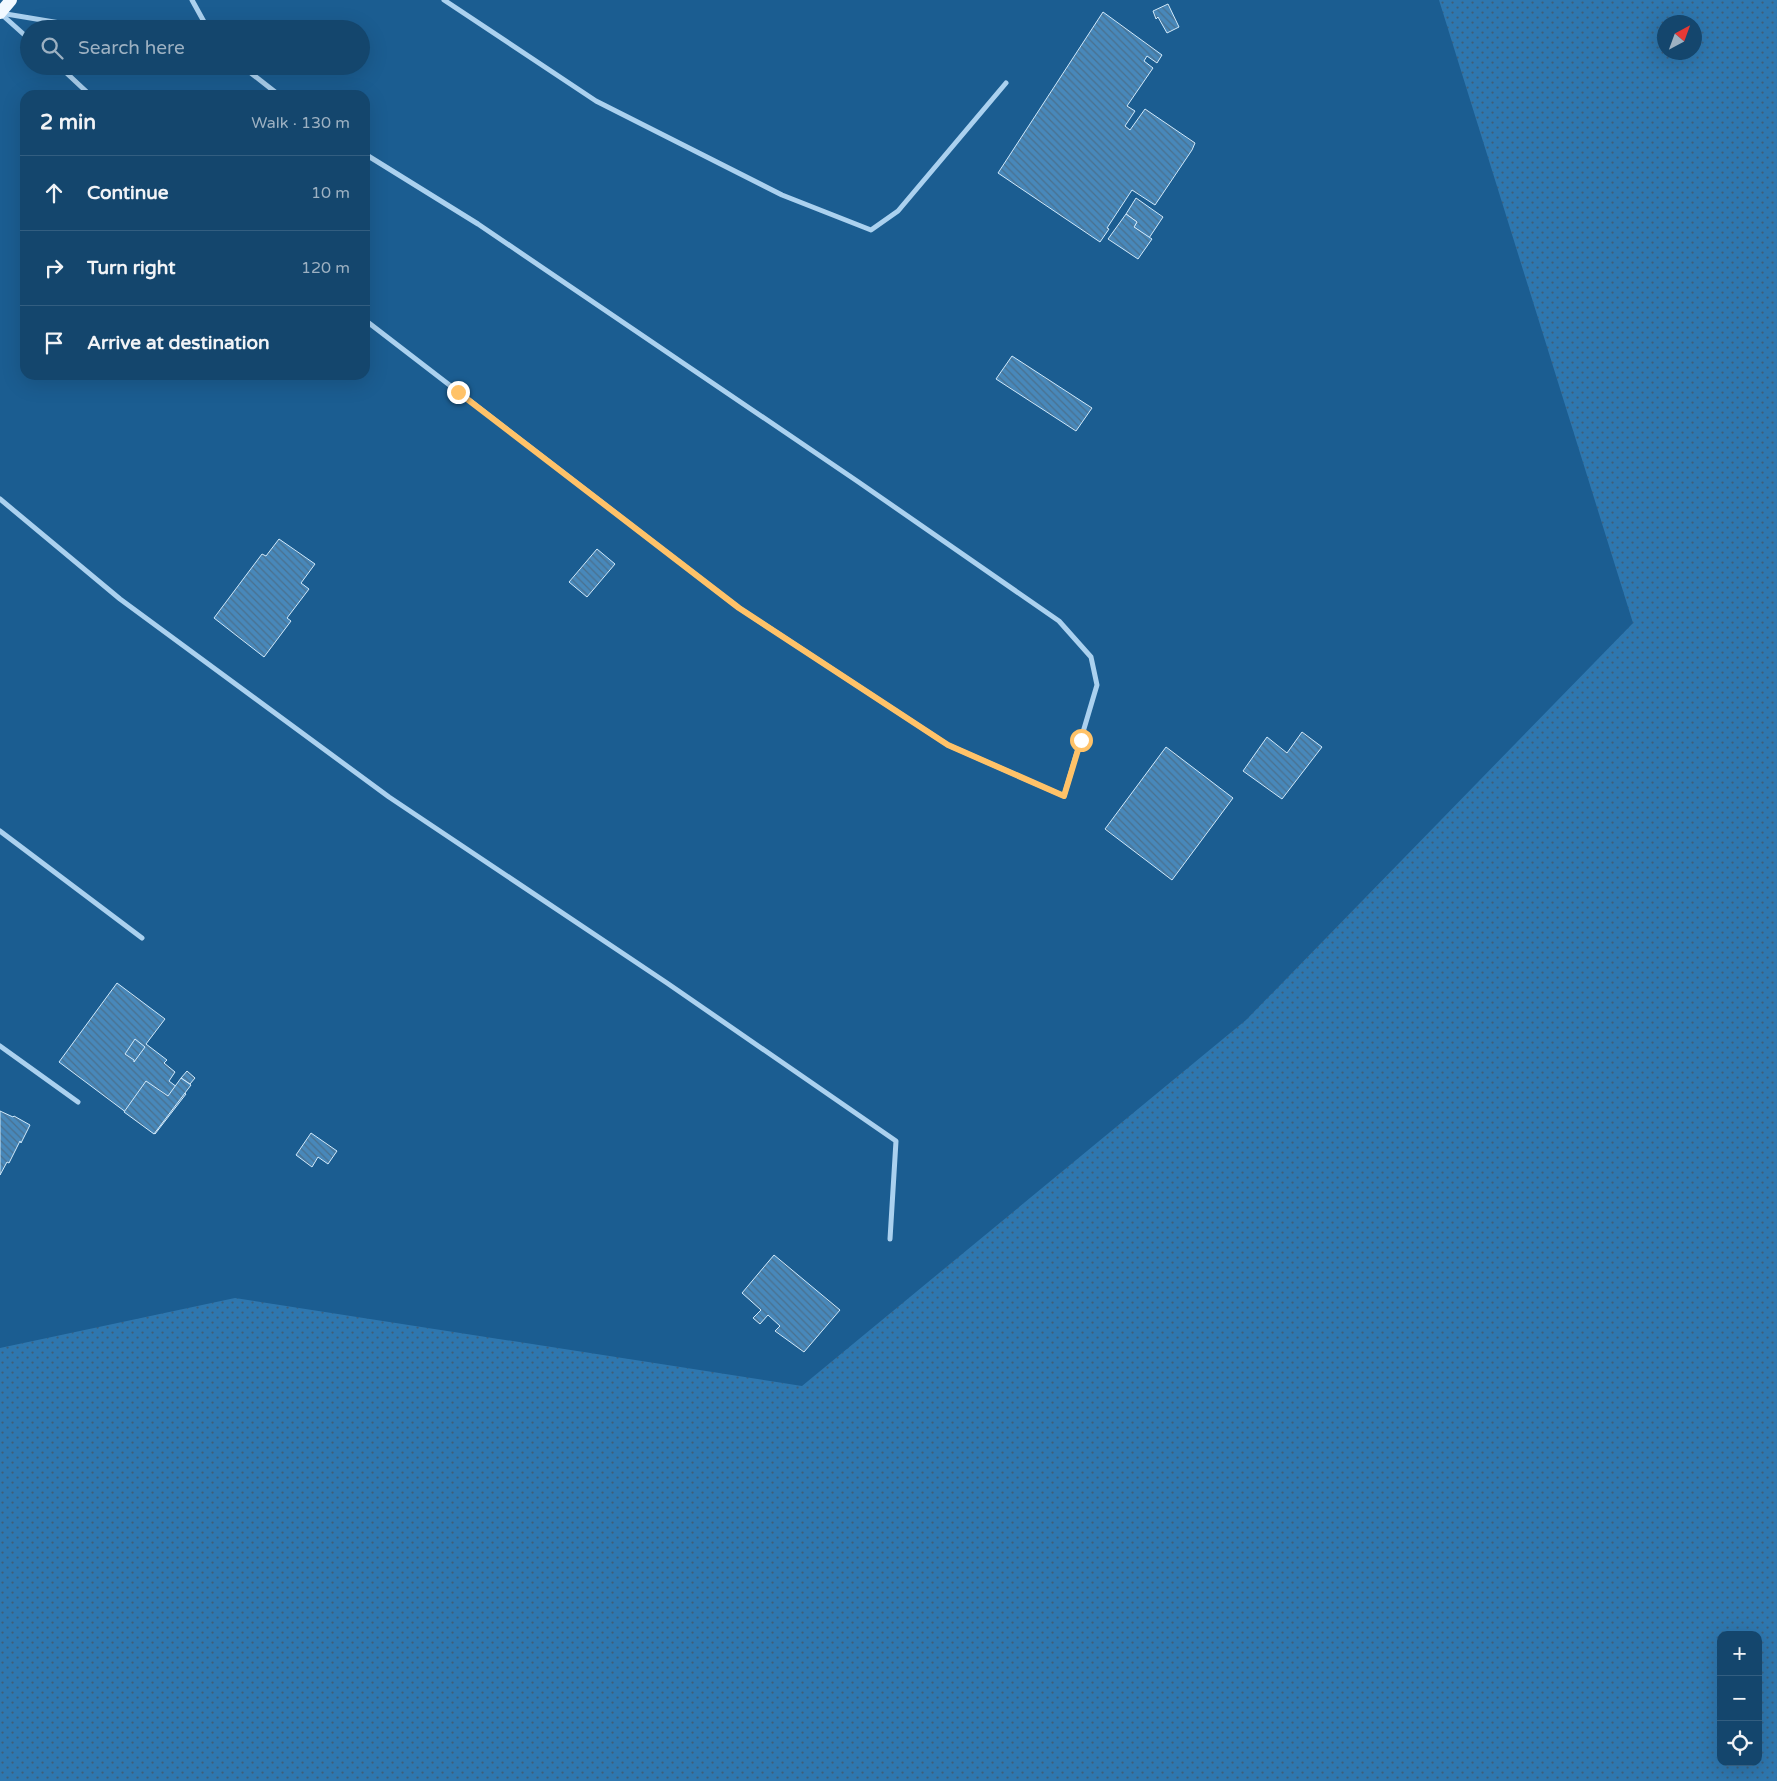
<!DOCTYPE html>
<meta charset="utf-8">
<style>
:root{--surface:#14466d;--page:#1d4d72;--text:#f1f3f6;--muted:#9db1c2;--line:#335e80}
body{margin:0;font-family:"Varela Round",sans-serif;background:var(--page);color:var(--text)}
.controls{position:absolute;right:15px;bottom:15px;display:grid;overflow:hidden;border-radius:10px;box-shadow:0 5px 20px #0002}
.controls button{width:45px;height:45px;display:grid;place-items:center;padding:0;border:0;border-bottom:1px solid var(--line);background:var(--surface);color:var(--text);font:25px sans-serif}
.compass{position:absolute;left:1657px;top:15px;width:45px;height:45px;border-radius:50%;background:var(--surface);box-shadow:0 5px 20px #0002;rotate:41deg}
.stop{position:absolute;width:15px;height:15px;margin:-11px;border:4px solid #ffc268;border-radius:50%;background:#fff}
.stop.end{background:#ffc268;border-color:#fff;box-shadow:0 1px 5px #0008}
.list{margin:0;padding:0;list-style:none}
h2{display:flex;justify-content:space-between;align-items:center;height:65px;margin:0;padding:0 20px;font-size:21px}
h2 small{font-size:16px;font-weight:400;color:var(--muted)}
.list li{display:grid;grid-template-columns:32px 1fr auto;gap:15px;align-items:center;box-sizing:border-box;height:75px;padding:0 20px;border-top:1px solid var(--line)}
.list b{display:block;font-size:19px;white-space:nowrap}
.list em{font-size:16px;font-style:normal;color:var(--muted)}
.icon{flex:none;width:28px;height:28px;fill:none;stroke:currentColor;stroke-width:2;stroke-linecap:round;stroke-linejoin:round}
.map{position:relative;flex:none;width:1777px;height:1781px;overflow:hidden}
.search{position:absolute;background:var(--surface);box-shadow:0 5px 20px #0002;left:20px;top:20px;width:350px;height:55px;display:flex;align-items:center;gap:12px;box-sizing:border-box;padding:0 18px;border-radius:28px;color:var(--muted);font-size:19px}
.panel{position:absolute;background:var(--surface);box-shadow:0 5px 20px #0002;left:20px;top:90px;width:350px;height:290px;border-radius:15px}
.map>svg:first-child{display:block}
</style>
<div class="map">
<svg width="1777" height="1781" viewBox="0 0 1777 1781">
<defs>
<pattern id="green-dots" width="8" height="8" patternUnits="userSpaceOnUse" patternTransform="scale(1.25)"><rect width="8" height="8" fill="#2e77af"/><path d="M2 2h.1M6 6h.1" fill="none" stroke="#3e5f79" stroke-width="1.8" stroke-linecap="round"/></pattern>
<pattern id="building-back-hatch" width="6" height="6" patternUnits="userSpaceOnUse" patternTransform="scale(1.25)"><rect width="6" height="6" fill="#4888ba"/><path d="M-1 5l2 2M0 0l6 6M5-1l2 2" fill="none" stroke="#4a708e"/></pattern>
</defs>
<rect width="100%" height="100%" fill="#1b5d91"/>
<path fill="url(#green-dots)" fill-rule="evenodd" d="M1439,0H1777V1781H0V1348L235,1298L802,1386L1246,1020L1633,623ZM1664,22H1694V52H1664ZM1721,1635H1758V1762H1721Z"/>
<g fill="url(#building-back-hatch)" stroke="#d1e9fa">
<polygon points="1168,4 1179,27 1167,33 1158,17 1156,19 1153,11"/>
<polygon points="1103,12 1162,55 1157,63 1147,56 1144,61 1153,68 1127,106 1135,111 1125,126 1130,130 1145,109 1195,143 1192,150 1155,205 1132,190 1107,228 1109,229 1100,242 998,173"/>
<polygon points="1136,198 1163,217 1149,238 1134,227 1137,222 1126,214"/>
<polygon points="1126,214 1137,222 1134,227 1152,239 1138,259 1108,239"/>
<polygon points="1012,356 1092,408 1076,431 996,379"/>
<polygon points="279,539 315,564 301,583 309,589 287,618 291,621 264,657 214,618 262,554 266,556"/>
<polygon points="597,549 615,564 587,597 569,582"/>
<polygon points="1302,732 1322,747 1282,799 1243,771 1267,737 1287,753"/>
<polygon points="1166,747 1233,798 1172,880 1105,829"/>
<polygon points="117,983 165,1019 146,1044 167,1060 164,1063 175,1072 169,1081 186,1094 155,1134 59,1062"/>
<polygon points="135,1039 145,1047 134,1062 134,1060 125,1054"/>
<polygon points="187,1071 195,1078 190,1084 181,1078"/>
<polygon points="181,1078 191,1085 154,1134 124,1112 146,1081 168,1096"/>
<polygon points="0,1111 13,1117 14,1116 30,1125 21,1143 20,1141 9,1163 7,1162 0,1175"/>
<polygon points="311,1133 337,1151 328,1164 318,1157 312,1167 296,1155"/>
<polygon points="774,1255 840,1310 804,1352 775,1331 780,1326 768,1315 760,1324 753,1318 761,1310 742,1293"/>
</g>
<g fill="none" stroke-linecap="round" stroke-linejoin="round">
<g stroke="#abd1ef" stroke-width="5">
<polyline points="192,0 208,29"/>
<polyline points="444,0 596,101 782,195 871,230 898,211 1006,83"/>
<polyline points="0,13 96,29"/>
<polyline points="0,13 29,39"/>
<polyline points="59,66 90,95"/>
<polyline points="242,66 279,95"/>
<polyline points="365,154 478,224 857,481 1059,621 1091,657 1097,685 1064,796 948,745 739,608 365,320"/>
<polyline points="0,499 120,599 389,797 667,983 896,1141 890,1239"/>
<polyline points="0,831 142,938"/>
<polyline points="0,1046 78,1102"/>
</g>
<polyline stroke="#f2f9ff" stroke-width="12" points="0,13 11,0"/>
</g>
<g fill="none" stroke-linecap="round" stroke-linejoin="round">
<polyline stroke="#ffc268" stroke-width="6" points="458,392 739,608 948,745 1064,796 1081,740"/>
</g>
</svg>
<div class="controls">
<button>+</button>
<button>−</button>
<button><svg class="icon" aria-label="locate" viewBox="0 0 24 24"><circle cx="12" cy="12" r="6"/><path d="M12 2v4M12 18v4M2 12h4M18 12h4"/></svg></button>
</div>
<svg class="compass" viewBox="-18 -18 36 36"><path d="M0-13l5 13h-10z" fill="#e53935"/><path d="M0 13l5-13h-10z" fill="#9db1c2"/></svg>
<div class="stop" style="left:1081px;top:740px"></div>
<div class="stop end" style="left:458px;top:392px"></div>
<div class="search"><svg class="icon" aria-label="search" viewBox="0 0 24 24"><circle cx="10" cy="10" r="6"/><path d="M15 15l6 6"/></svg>Search here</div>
<section class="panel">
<h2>2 min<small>Walk · 130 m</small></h2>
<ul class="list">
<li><svg class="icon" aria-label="ahead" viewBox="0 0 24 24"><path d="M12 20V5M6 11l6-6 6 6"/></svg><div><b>Continue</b></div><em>10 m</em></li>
<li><svg class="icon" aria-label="right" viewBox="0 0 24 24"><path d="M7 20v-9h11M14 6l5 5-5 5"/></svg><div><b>Turn right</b></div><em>120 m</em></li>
<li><svg class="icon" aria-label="arrive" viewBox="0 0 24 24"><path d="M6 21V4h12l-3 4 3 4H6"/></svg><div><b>Arrive at destination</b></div></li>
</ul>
</section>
</div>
